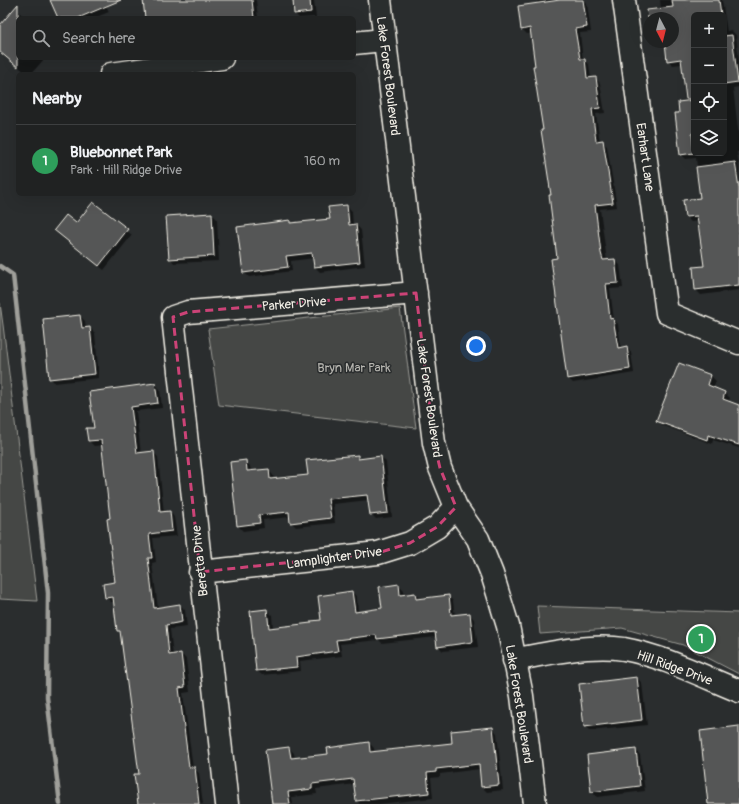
<!DOCTYPE html>
<html lang="en">
<head>
<meta charset="utf-8">
<style>
	body { margin:0; font-family:Pangolin,sans-serif; background:#2d2f2f; color:#f1f3f6 }
	.controls { position:absolute; right:12px; top:12px; display:grid; overflow:hidden; border-radius:6px; box-shadow:0 4px 16px #0002 }
	.controls button { width:36px; height:36px; display:grid; place-items:center; padding:0; border:0; border-bottom:1px solid #3d3f40; background:#202222; color:#f1f3f6; font:20px sans-serif }
	.compass { position:absolute; left:643px; top:12px; width:36px; height:36px; border-radius:50%; background:#202222; box-shadow:0 4px 16px #0002; rotate:173deg }
	.you { position:absolute; left:476px; top:346px; width:14px; height:14px; margin:-10px; border:3px solid #fff; border-radius:50%; background:#1a73e8; box-shadow:0 0 0 6px #1a73e833 }
	.badge { display:grid; place-items:center; width:26px; height:26px; border-radius:50%; background:#1a73e8; color:#fff; font-size:13px; font-weight:700 }
	.pin { position:absolute; translate:-50% -50%; border:2px solid #fff; box-shadow:0 1px 4px #0006 }
	.list { margin:0; padding:0; list-style:none }
	h2 { display:flex; justify-content:space-between; align-items:center; height:52px; margin:0; padding:0 16px; font-size:17px }
	h2 small { font-size:13px; font-weight:400; color:#a2a4a5 }
	.list li { display:grid; grid-template-columns:26px 1fr auto; gap:12px; align-items:center; box-sizing:border-box; height:72px; padding:0 16px; border-top:1px solid #3d3f40 }
	.list b { display:block; font-size:15px; white-space:nowrap }
	.list p { margin:0; font-size:13px; white-space:nowrap; color:#a2a4a5 }
	.list em { font-size:13px; font-style:normal; color:#a2a4a5 }
	.icon { flex:none; width:22px; height:22px; fill:none; stroke:currentColor; stroke-width:2; stroke-linecap:round; stroke-linejoin:round }
	.map { position:relative; flex:none; width:739px; height:804px; overflow:hidden }
	.search { position:absolute; background:#202222; box-shadow:0 4px 16px #0002; left:16px; top:16px; width:340px; height:44px; display:flex; align-items:center; gap:10px; box-sizing:border-box; padding:0 14px; border-radius:6px; color:#a2a4a5; font-size:15px }
	.panel { position:absolute; background:#202222; box-shadow:0 4px 16px #0002; left:16px; top:72px; width:340px; height:124px; border-radius:6px }
	.map>svg:first-child { display:block }
	.green { fill:#444645; stroke:#9c9c96 }
	.shadow { fill:#0007; fill-rule:evenodd }
	.lines { fill:none; stroke-linecap:round; stroke-linejoin:round }
	.stream { stroke:#9f9f9a; stroke-width:4.5 }
	.building { fill:#555756; stroke:#f4f1e8 }
	.minor-casing { stroke:#f4f1e8; stroke-width:25 }
	.minor { stroke:#2a2d2e; stroke-width:22 }
	.marked { fill:none; stroke:#cc4377; stroke-width:3; stroke-dasharray:8 5; stroke-linejoin:round }
	.labels { text-anchor:middle; stroke-width:3; stroke-linejoin:round; paint-order:stroke }
	.street-label { font-size:13px; fill:#f4f1e8; stroke:#2a2d2e }
	.park-label { font-size:13px; fill:#b6b5af; stroke:#2a2d2e }
</style>
</head>
<body>
<div class="map">
<svg width="739" height="804" viewBox="0 0 739 804">
	<rect width="100%" height="100%" fill="#2a2d2e"/>
	<filter id="ink" filterUnits="userSpaceOnUse"><feTurbulence type="fractalNoise" baseFrequency=".025" numOctaves="2"/><feDisplacementMap in="SourceGraphic" scale="8" xChannelSelector="R" yChannelSelector="G"/><feConvolveMatrix kernelMatrix="1 2 1 2 8 2 1 2 1" color-interpolation-filters="sRGB"/></filter>
	<g filter="url(#ink)">
		<path class="green" d="M 0,303 L 3,325 L 37,601 L 0,599 Z
			M 400,308 L 416,428 L 219,405 L 208,329 Z
			M 537,606 L 739,613 L 739,674 L 683,645 L 622,628 L 540,634 Z"/>
		<path class="shadow" d="M 51,0 L 104,0 L 109,12 L 94,18 L 59,18 Z
			M 144,0 L 256,0 L 258,18 L 146,18 Z
			M 294,0 L 314,0 L 316,17 L 299,18 L 295,14 Z
			M 537,0 L 584,0 L 587,3 L 591,32 L 580,33 L 583,60 L 589,64 L 591,79 L 595,78 L 600,83 L 605,113 L 596,114 L 600,142 L 602,142 L 607,146 L 617,207 L 600,209 L 607,261 L 615,260 L 620,265 L 623,288 L 610,289 L 614,320 L 618,324 L 621,348 L 626,347 L 631,352 L 634,373 L 573,383 L 568,378 L 552,195 L 536,66 L 532,33 L 527,34 L 522,29 L 538,4 Z
			M 660,0 L 722,0 L 727,31 L 731,30 L 736,35 L 739,60 L 739,87 L 733,88 L 739,137 L 739,152 L 737,152 L 739,166 L 739,290 L 701,295 L 696,290 L 705,267 L 699,221 L 691,222 L 686,217 L 701,199 L 696,158 L 686,159 L 681,154 L 680,113 L 687,102 L 682,64 L 673,65 L 668,60 L 666,42 L 673,42 L 673,18 L 662,18 ZM 694,15 L 724,15 L 724,153 L 694,153 Z
			M 15,9 L 26,18 L 18,18 L 18,58 L 45,58 L 31,74 L 27,74 L 0,51 L 0,27 Z
			M 93,203 L 132,235 L 104,270 L 55,230 L 76,225 Z
			M 347,206 L 352,211 L 353,226 L 356,225 L 361,230 L 365,266 L 320,272 L 315,267 L 314,258 L 291,261 L 292,271 L 249,277 L 244,272 L 289,221 L 292,224 L 331,220 Z
			M 212,214 L 217,219 L 219,261 L 174,263 L 170,258 Z
			M 80,316 L 85,321 L 86,329 L 90,328 L 95,333 L 99,378 L 55,383 L 50,378 Z
			M 679,364 L 711,376 L 716,381 L 713,388 L 725,393 L 730,398 L 728,402 L 739,406 L 739,448 L 713,440 L 712,444 L 662,425 L 657,420 Z
			M 155,384 L 160,389 L 162,408 L 136,411 L 141,454 L 153,452 L 158,457 L 164,513 L 170,512 L 174,517 L 177,536 L 153,538 L 156,562 L 152,563 L 158,608 L 180,605 L 185,610 L 187,627 L 170,629 L 173,655 L 181,654 L 186,659 L 190,692 L 183,693 L 193,768 L 199,773 L 203,804 L 139,804 L 140,774 L 121,633 L 118,630 L 114,602 L 111,602 L 106,597 L 116,583 L 103,445 L 94,446 L 89,441 L 95,428 Z
			M 357,456 L 361,460 L 381,457 L 386,462 L 392,517 L 376,519 L 371,514 L 369,500 L 333,504 L 335,523 L 296,527 L 291,522 L 290,517 L 263,520 L 264,528 L 243,531 L 238,526 L 245,461 L 250,466 L 251,472 L 268,470 L 273,475 L 274,480 L 309,476 Z
			M 399,585 L 404,590 L 404,595 L 415,594 L 420,599 L 448,596 L 453,601 L 455,616 L 469,614 L 474,619 L 478,647 L 443,651 L 438,646 L 436,637 L 382,643 L 379,640 L 340,644 L 342,656 L 300,661 L 301,671 L 262,675 L 257,671 L 267,610 L 272,615 L 273,629 L 312,624 L 322,620 L 352,592 L 357,597 L 358,612 L 383,609 Z
			M 637,678 L 642,683 L 647,725 L 590,731 L 585,726 Z
			M 492,728 L 497,733 L 503,790 L 487,792 L 482,787 L 480,769 L 440,774 L 440,777 L 431,778 L 433,798 L 379,804 L 360,804 L 357,801 L 355,784 L 316,789 L 317,794 L 292,797 L 293,804 L 273,804 L 289,748 L 294,753 L 295,759 L 329,755 L 369,743 L 374,748 L 374,753 L 453,744 Z
			M 636,750 L 640,755 L 645,791 L 597,797 L 592,792 Z"/>
		<g class="lines">
			<path class="stream" d="M 0,266 L 13,275 L 48,593 L 47,697 L 60,804"/>
		</g>
		<path class="building" d="M 50,0 L 121,0 L 78,18 L 58,18 Z
			M 143,0 L 252,0 L 254,18 L 145,18 Z
			M 293,0 L 310,0 L 311,12 L 294,14 Z
			M 560,0 L 583,0 L 587,27 L 575,29 L 580,59 L 585,59 L 587,78 L 596,77 L 600,108 L 592,109 L 596,141 L 603,140 L 613,203 L 595,205 L 601,253 L 603,260 L 615,259 L 618,283 L 606,284 L 610,319 L 613,318 L 618,348 L 627,346 L 630,369 L 567,379 L 551,259 L 557,258 L 549,195 L 551,195 L 541,130 L 543,130 L 533,66 L 535,66 L 530,28 L 521,30 L 518,6 Z
			M 672,0 L 719,0 L 721,15 L 694,15 L 694,99 L 686,99 L 681,59 L 667,61 L 665,42 L 673,42 L 673,18 L 648,18 L 647,10 L 673,7 Z
			M 18,4 L 18,67 L 0,52 L 0,25 Z
			M 732,35 L 738,82 L 724,84 L 724,36 Z
			M 694,100 L 694,133 L 692,133 L 694,153 L 680,155 L 675,113 L 679,113 L 678,102 Z
			M 735,162 L 739,188 L 739,285 L 695,290 L 693,267 L 704,266 L 697,216 L 685,217 L 683,200 L 700,198 L 696,167 Z
			M 93,202 L 128,229 L 99,266 L 54,230 L 66,215 L 76,223 Z
			M 347,205 L 349,225 L 356,224 L 360,262 L 314,267 L 312,253 L 286,256 L 288,267 L 243,273 L 237,227 L 290,220 L 290,223 L 330,219 L 328,207 Z
			M 212,213 L 214,256 L 169,259 L 166,216 Z
			M 80,315 L 82,328 L 90,327 L 95,374 L 49,379 L 43,319 Z
			M 679,363 L 711,375 L 708,385 L 725,392 L 723,399 L 739,405 L 739,445 L 708,435 L 707,440 L 656,421 Z
			M 155,383 L 158,403 L 131,407 L 137,453 L 154,451 L 160,512 L 170,511 L 172,531 L 149,534 L 152,558 L 148,558 L 154,608 L 180,604 L 182,622 L 166,625 L 169,655 L 181,653 L 185,687 L 179,688 L 189,767 L 195,767 L 199,804 L 138,804 L 134,774 L 139,774 L 120,631 L 117,631 L 113,597 L 105,598 L 103,584 L 115,582 L 107,519 L 110,518 L 101,440 L 88,441 L 86,428 L 94,428 L 89,392 Z
			M 358,455 L 358,459 L 381,456 L 388,513 L 370,515 L 367,495 L 328,499 L 331,518 L 290,523 L 289,512 L 259,515 L 260,523 L 237,526 L 230,462 L 246,460 L 247,471 L 269,469 L 270,479 L 308,475 L 306,460 Z
			M 399,584 L 400,595 L 415,593 L 416,599 L 449,595 L 451,615 L 470,613 L 473,642 L 437,647 L 435,632 L 377,639 L 376,635 L 336,640 L 338,651 L 296,657 L 297,667 L 256,671 L 250,611 L 267,609 L 269,628 L 311,623 L 311,621 L 321,620 L 318,596 L 352,591 L 355,612 L 382,608 L 379,587 Z
			M 637,677 L 642,720 L 584,727 L 579,684 Z
			M 739,726 L 739,804 L 708,804 L 700,731 Z
			M 493,727 L 499,785 L 481,787 L 479,764 L 436,769 L 436,772 L 427,773 L 429,793 L 356,801 L 353,779 L 312,784 L 312,789 L 288,792 L 290,804 L 272,804 L 265,750 L 289,747 L 291,758 L 328,754 L 327,748 L 369,742 L 370,752 L 452,743 L 451,731 Z
			M 636,749 L 640,786 L 591,792 L 587,755 Z"/>
		<g class="lines">
			<defs>
				<path id="minor" d="M 380,0 L 434,443 L 440,468 L 456,507 L 478,539 L 492,574 L 508,626 L 522,696 L 535,804
					M 624,0 L 667,313 L 739,343
					M 354,43 L 383,40
					M 111,74 L 222,58
					M 200,572 L 378,553 L 410,543 L 437,527 L 456,507
					M 514,660 C 547,653 591,644 624,649 C 663,656 702,676 739,691
					M 227,804 L 173,317 L 188,312 L 416,293"/>
			</defs>
			<use href="#minor" class="minor-casing"/>
			<use href="#minor" class="minor"/>
		</g>
	</g>
	<path class="marked" d="M 416,293 L 434,443 L 440,468 L 456,507 L 437,527 L 410,543 L 378,553 L 200,572 L 173,317 L 188,312 Z"/>
	<g class="labels">
		<g class="street-label">
			<text transform="translate(389 76) rotate(83)" y="5">Lake Forest Boulevard</text>
			<text transform="translate(646 157) rotate(82)" y="5">Earhart Lane</text>
			<text transform="translate(294 303) rotate(-5)" y="5">Parker Drive</text>
			<text transform="translate(430 398) rotate(82)" y="5">Lake Forest Boulevard</text>
			<text transform="translate(334 557) rotate(-8)" y="5">Lamplighter Drive</text>
			<text transform="translate(199 561) rotate(-96)" y="5">Beretta Drive</text>
			<text transform="translate(675 667) rotate(20)" y="5">Hill Ridge Drive</text>
			<text transform="translate(520 704) rotate(81)" y="5">Lake Forest Boulevard</text>
		</g>
		<g class="park-label">
			<text x="354" y="372">Bryn Mar Park</text>
		</g>
	</g>
</svg>
<div class="controls">
<button>+</button>
<button>−</button>
<button><svg class="icon" aria-label="locate" viewBox="0 0 24 24"><circle cx="12" cy="12" r="6"/><path d="M12 2v4M12 18v4M2 12h4M18 12h4"/></svg></button>
<button><svg class="icon" aria-label="layers" viewBox="0 0 24 24"><path d="M12 4l9 5-9 5-9-5zM3 14l9 5 9-5"/></svg></button>
</div>
<svg class="compass" viewBox="-18 -18 36 36"><path d="M0-13l5 13h-10z" fill="#e53935"/><path d="M0 13l5-13h-10z" fill="#a2a4a5"/></svg>
<div class="you"></div>
<div class="pin badge" style="left:701px;top:639px;background:#2e9e5b">1</div>
<div class="search"><svg class="icon" aria-label="search" viewBox="0 0 24 24"><circle cx="10" cy="10" r="6"/><path d="M15 15l6 6"/></svg>Search here</div>
<section class="panel">
<h2>Nearby<small></small></h2>
<ul class="list">
<li><span class="badge" style="background:#2e9e5b">1</span><div><b>Bluebonnet Park</b><p>Park · Hill Ridge Drive</p></div><em>160 m</em></li>
</ul>
</section>
</div>
</body>
</html>
